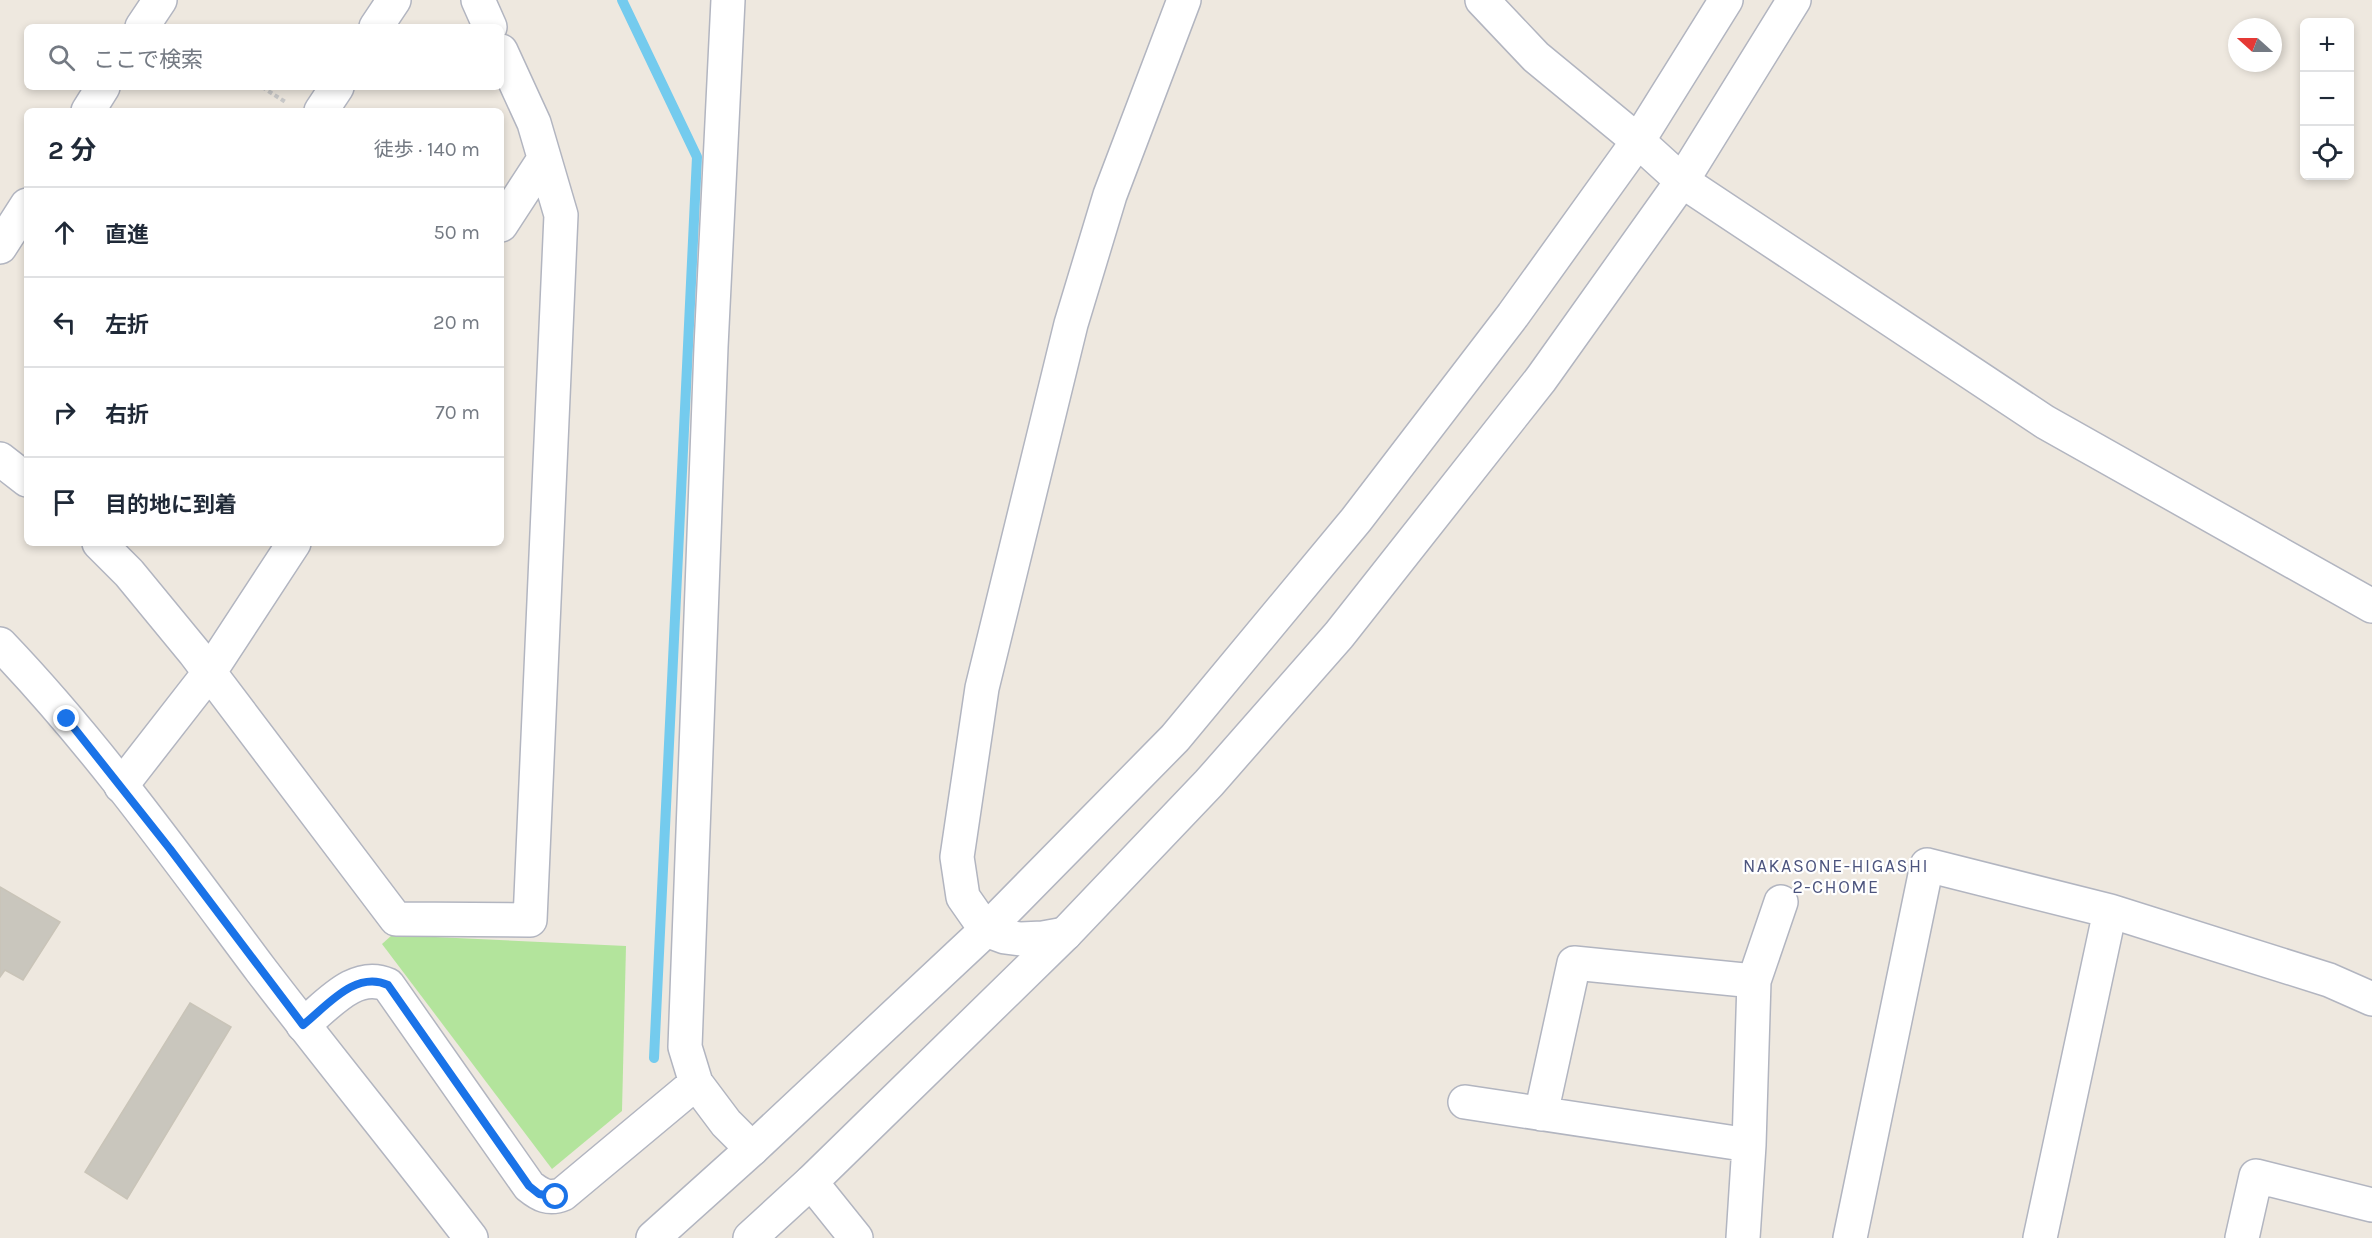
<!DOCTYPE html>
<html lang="ja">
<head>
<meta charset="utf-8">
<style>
	body { margin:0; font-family:Karla,"Noto Sans JP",sans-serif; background:#f6f6f7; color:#1f2937 }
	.controls { position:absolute; right:18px; top:18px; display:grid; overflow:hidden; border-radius:9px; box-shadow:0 3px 9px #0003 }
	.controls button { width:54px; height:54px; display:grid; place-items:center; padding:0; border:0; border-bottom:2px solid #e0e1e3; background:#fff; color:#1f2937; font:30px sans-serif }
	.compass { position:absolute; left:2228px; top:18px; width:54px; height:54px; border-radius:50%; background:#fff; box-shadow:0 3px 9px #0003; rotate:291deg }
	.stop { position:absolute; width:18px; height:18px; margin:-14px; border:4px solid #1a73e8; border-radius:50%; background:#fff }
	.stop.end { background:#1a73e8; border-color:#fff; box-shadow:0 2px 6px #0008 }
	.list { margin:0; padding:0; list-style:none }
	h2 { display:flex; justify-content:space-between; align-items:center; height:78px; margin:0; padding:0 24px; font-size:26px }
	h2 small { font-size:20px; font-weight:400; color:#747a83 }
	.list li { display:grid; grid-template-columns:39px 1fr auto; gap:18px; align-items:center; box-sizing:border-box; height:90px; padding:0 24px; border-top:2px solid #e0e1e3 }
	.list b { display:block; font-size:22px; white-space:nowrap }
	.list em { font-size:20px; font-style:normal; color:#747a83 }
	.icon { flex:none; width:33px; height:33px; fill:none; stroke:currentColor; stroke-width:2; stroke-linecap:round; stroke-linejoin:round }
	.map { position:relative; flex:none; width:2372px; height:1238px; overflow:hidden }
	.search { position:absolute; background:#fff; box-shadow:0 3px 9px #0003; left:24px; top:24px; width:480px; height:66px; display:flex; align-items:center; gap:15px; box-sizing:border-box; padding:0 21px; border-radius:9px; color:#747a83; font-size:22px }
	.panel { position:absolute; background:#fff; box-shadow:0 3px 9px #0003; left:24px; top:108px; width:480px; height:438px; border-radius:9px }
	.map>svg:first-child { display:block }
	.green { fill:#b3e49c }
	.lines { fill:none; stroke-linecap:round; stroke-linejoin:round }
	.stream { stroke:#74cbee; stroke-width:10 }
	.building { fill:#c9c6bd; stroke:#c9c4b8; stroke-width:1.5 }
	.minor-casing { stroke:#b2b5c0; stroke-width:36 }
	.tertiary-casing { stroke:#b2b5c0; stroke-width:36 }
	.path { stroke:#c8c8c8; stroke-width:4; stroke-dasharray:4.5 3; stroke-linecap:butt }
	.minor { stroke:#fff; stroke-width:33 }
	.tertiary { stroke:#fff; stroke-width:33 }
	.route { stroke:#1a73e8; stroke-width:8 }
	.labels { text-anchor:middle; stroke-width:4.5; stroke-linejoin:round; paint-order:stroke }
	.neighbourhood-label { font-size:18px; letter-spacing:1.5px; fill:#4c547e; stroke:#fff }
</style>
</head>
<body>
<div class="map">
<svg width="2372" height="1238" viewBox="0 0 2372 1238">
	<rect width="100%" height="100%" fill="#eee8df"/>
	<path class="green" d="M 392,935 L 626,946 L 622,1111 L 552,1169 L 382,944 Z"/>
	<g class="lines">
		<path class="stream" d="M 622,0 L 697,157 L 654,1058"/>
	</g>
	<path class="building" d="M 0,887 L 60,922 L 23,980 L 5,970 L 0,977 Z
		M 190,1003 L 231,1027 L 127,1199 L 85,1172 Z"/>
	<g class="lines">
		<defs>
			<path id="minor" d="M 478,0 L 490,27
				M 728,0 L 711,347 L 685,1047 L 696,1083 L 726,1123 L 752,1149
				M 1482,0 L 1536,57 L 1638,141 L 1682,181 L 2045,422 L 2372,606
				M 142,27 L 160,0
				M 376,27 L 394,0
				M 88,111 L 103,87
				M 321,111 L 337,87
				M 501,225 L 544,159
				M 0,247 L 27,205
				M 0,459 L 27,480
				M 99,543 L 129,573 L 194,652 L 396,919 L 530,920 L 561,215 L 534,123 L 501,51
				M 121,786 L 209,673 L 294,543
				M 2110,911 L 2329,980 L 2372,999
				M 1065,934 L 1043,938 L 1021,939 L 1005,937 L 986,930 L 963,897 L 957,857 L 982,688 L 1071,324 L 1110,195 L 1184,0
				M 303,1025 C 327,1006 355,970 388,985 L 529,1186 C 540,1195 549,1200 563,1194 L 696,1083
				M 1465,1102 L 1749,1145
				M 1541,1114 L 1574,963 L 1754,981
				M 811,1182 L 856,1238
				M 1743,1238 L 1749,1145 L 1754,981 L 1781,902
				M 1850,1238 L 1927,865 L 2110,911 L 2040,1238
				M 2242,1238 L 2256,1176 L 2372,1205"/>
			<path id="tertiary" d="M 0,644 C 96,744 178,859 261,970 C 330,1060 402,1148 471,1238
				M 653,1238 L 752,1149 L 986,930 L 1175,738 L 1356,520 L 1513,315 L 1638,141 L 1726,0
				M 750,1238 L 811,1182 L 1065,934 L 1209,783 L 1339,635 L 1541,379 L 1682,181 L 1794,0"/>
		</defs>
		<use href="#minor" class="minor-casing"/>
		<use href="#tertiary" class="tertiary-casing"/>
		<path class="path" d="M 262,87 L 287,103"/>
		<use href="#minor" class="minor"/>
		<use href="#tertiary" class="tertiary"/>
	</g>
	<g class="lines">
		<path class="route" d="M 67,719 L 170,849 L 303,1025 C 327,1006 355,970 388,985 L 529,1186 L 539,1194 L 556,1197"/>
	</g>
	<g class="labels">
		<g class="neighbourhood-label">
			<text x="1836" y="872">NAKASONE-HIGASHI<tspan x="1836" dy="21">2-CHOME</tspan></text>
		</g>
	</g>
</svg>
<div class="controls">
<button>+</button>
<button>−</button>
<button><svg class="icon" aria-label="locate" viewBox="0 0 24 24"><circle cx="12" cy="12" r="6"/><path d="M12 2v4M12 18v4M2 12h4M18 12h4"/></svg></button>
</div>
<svg class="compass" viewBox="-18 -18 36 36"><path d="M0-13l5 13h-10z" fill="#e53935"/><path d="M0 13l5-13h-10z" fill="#747a83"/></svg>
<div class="stop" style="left:556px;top:1197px"></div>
<div class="stop end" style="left:67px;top:719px"></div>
<div class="search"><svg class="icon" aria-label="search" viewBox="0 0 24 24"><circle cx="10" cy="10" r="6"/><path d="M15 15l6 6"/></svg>ここで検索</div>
<section class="panel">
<h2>2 分<small>徒歩 · 140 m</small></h2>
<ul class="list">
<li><svg class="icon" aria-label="ahead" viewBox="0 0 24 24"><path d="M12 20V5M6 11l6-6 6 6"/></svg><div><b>直進</b></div><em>50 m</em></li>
<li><svg class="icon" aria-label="left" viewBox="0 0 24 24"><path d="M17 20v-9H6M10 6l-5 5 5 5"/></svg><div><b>左折</b></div><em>20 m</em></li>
<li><svg class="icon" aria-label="right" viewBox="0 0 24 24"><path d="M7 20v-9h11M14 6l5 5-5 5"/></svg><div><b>右折</b></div><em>70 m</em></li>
<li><svg class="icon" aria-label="arrive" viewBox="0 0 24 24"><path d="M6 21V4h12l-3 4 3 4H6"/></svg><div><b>目的地に到着</b></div></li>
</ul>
</section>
</div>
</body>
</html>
